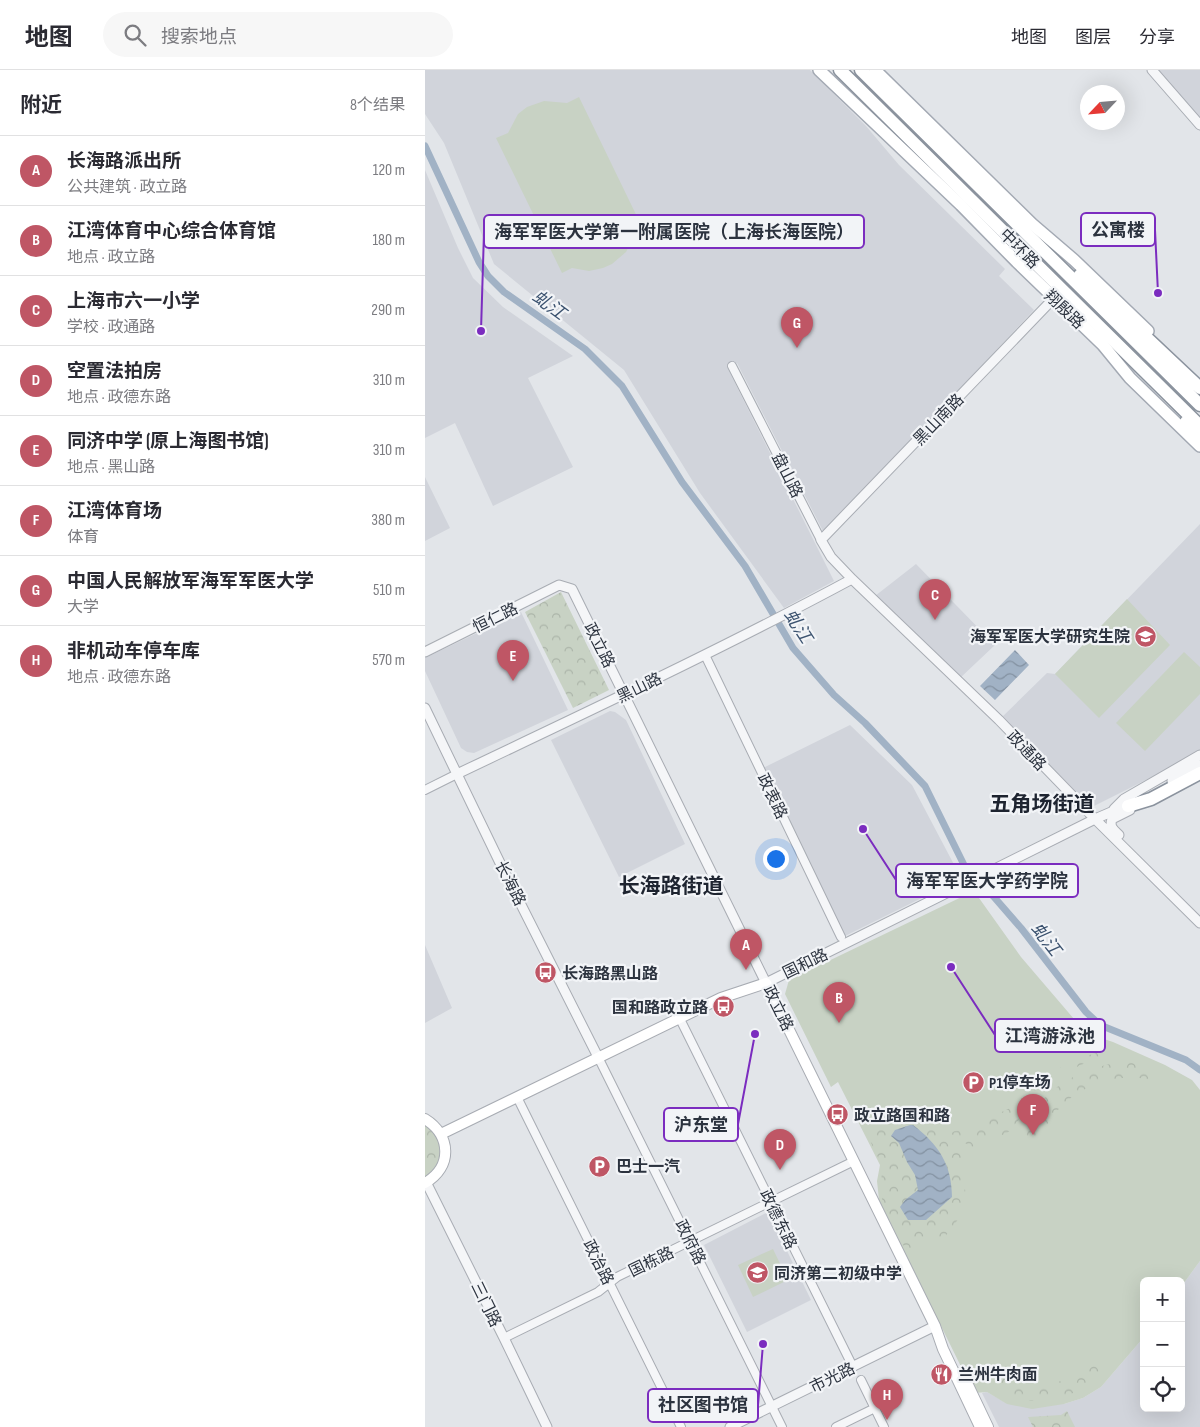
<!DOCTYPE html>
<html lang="zh">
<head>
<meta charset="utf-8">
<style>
	body { margin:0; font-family:"Sofia Sans Condensed","Noto Sans SC",sans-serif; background:#f7f7f7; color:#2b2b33 }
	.controls { position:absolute; right:15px; bottom:15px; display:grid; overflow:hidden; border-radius:8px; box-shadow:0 5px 20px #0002 }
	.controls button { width:45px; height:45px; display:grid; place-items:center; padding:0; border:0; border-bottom:1px solid #e1e1e2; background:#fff; color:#2b2b33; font:25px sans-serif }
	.compass { position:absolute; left:655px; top:15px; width:45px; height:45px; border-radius:50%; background:#fff; box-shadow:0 5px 20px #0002; rotate:244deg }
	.you { position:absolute; left:350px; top:788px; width:18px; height:18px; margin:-12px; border:4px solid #fff; border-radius:50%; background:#1a73e8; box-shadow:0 0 0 8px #1a73e833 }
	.badge { display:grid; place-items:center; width:32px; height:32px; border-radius:50%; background:#bf5665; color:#fff; font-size:16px; font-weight:700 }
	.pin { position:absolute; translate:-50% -41px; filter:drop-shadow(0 1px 2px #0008) }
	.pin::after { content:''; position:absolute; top:26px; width:18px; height:15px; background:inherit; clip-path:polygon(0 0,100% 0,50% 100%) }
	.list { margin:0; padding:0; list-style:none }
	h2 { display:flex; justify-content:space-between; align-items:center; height:65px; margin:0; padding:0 20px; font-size:21px }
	h2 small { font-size:16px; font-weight:400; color:#7c7c81 }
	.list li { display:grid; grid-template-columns:32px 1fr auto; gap:15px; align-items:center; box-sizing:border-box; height:70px; padding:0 20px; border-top:1px solid #e1e1e2 }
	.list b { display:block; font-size:19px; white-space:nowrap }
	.list p { margin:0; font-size:16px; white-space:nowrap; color:#7c7c81 }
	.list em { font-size:16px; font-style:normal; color:#7c7c81 }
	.icon { flex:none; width:28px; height:28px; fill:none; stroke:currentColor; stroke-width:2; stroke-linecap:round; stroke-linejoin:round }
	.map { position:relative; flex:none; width:775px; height:1357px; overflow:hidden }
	header { display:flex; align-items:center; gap:30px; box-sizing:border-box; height:70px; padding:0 25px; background:#fff; border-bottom:1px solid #e1e1e2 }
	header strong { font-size:24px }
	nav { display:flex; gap:28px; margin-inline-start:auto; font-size:18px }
	.search { width:350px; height:45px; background:#f7f7f7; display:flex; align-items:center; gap:12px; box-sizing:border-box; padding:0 18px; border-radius:28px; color:#7c7c81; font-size:19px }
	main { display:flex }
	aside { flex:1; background:#fff }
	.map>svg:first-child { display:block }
	.built { fill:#d1d4db }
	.grass { fill:#c8d2c4 }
	.forest { fill:url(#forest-crowns) }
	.water { fill:url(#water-waves) }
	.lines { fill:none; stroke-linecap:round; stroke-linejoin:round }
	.canal { stroke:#a1b2c5; stroke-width:7 }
	.minor-casing { stroke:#a8acb3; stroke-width:10 }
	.tertiary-casing { stroke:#a8acb3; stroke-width:11 }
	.secondary-casing { stroke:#a8acb3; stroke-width:12 }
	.primary-casing { stroke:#a3a9b3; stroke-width:14 }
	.trunk-casing { stroke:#8b939e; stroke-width:15 }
	.minor { stroke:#f5f6f8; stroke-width:8 }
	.tertiary { stroke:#f5f6f8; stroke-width:9 }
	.secondary { stroke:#fff; stroke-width:10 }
	.primary { stroke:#fff; stroke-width:11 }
	.trunk { stroke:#fff; stroke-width:12 }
	.labels { text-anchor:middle; stroke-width:4.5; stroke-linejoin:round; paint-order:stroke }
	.street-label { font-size:16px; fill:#2c333f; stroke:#f2f4f7 }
	.poi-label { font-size:16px; font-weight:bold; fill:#2c333f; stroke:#f2f4f7; text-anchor:start }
	.water-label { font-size:18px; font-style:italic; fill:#3b526f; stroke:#f2f4f7 }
	.district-label { font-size:21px; font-weight:bold; fill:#1e2430; stroke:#f2f4f7 }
	.leader { fill:none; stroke:#7b2cbf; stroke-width:2 }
	.callout-dot { fill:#7b2cbf; stroke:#f2f4f7; stroke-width:2 }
	.callout { fill:#f2f4f7; stroke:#7b2cbf; stroke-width:2 }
	.callout-label { font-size:18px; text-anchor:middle; font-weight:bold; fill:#2c333f }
</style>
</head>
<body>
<header>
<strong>地图</strong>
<div class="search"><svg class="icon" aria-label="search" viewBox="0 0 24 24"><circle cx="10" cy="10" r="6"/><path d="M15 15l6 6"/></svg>搜索地点</div>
<nav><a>地图</a><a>图层</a><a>分享</a></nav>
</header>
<main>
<aside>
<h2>附近<small>8个结果</small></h2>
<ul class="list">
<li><span class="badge">A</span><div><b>长海路派出所</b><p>公共建筑 · 政立路</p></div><em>120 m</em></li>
<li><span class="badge">B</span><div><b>江湾体育中心综合体育馆</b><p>地点 · 政立路</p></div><em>180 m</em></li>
<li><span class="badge">C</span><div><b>上海市六一小学</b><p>学校 · 政通路</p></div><em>290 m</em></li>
<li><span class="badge">D</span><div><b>空置法拍房</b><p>地点 · 政德东路</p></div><em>310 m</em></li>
<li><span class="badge">E</span><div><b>同济中学 (原上海图书馆)</b><p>地点 · 黑山路</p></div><em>310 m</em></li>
<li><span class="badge">F</span><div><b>江湾体育场</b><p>体育</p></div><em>380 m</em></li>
<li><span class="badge">G</span><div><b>中国人民解放军海军军医大学</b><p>大学</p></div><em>510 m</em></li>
<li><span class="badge">H</span><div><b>非机动车停车库</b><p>地点 · 政德东路</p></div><em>570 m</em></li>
</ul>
</aside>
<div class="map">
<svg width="775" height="1357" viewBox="0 0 775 1357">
	<defs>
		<pattern id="forest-crowns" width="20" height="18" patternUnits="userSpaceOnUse" patternTransform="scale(1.25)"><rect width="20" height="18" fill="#c8d2c4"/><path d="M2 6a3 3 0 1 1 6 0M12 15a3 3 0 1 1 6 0" fill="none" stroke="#acb5a9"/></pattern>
		<pattern id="water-waves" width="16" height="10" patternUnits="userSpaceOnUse" patternTransform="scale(1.25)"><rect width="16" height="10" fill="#a1b2c5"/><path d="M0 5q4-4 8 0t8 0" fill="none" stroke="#8391a1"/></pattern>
	</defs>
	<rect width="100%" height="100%" fill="#e2e5e9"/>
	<path class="built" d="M 0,0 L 385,0 L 441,56 L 474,95 L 580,199 L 574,206 L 609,240 L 399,463 L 312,293 L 302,297 L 409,511 L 359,538 L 275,423 L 199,300 L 69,194 L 19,73 L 0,44 Z
		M 731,0 L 775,0 L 775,51 Z
		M 0,100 L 33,178 L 48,208 L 78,237 L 148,286 L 103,308 L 148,397 L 68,436 L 30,353 L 0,368 Z
		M 0,407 L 25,458 L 0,471 Z
		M 775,454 L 775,680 L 729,706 L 661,740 L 574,650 L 622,603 L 630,604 Z
		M 491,494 L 570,575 L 534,609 L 450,526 Z
		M 96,542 L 143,640 L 49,683 L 42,682 L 36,678 L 0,601 L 0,588 Z
		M 185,641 L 190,642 L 201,650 L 260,774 L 194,807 L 126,670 Z
		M 425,655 L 487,715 L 534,804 L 529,812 L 418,867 L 336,699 Z
		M 0,875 L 27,938 L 0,953 Z
		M 343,1142 L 386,1230 L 322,1262 L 279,1175 Z
		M 775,1191 L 775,1357 L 574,1357 L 557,1323 L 562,1322 L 583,1334 L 639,1334 L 658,1328 L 676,1317 L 719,1267 L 719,1338 L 756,1338 L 756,1217 Z"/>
	<path class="grass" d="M 154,27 L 220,163 L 208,169 L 201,182 L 187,194 L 178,198 L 164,201 L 147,198 L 137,203 L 71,68 L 83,63 L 93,44 L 102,37 L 119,31 L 142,33 Z
		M 702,529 L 745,575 L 674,648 L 630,604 Z
		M 759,582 L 775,597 L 775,624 L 720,681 L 691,653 Z
		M 549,821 L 596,887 L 661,963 L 688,972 L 740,995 L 767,1010 L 775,1020 L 775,1191 L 756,1217 L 756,1211 L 719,1211 L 719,1267 L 676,1317 L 658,1328 L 639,1334 L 607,1339 L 582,1334 L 562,1322 L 549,1323 L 454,1130 L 452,1111 L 455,1095 L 413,1012 L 406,1017 L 360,924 L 364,910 Z
		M 348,1179 L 363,1210 L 328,1227 L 313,1195 Z"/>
	<path class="forest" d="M 136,522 L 184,620 L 148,638 L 100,542 Z
		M 675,981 L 675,986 L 637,1004 L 611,1027 L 585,1061 C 573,1069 559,1069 549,1079 L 525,1063 L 530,1061 L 540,1060 L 589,1036 L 617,1008 L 644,993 Z
		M 700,991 C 716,995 735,997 739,1015 C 708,1000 670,1009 643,1030 C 629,1041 620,1059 609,1073 L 594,1062 C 621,1017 649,1000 700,991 Z
		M 497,1037 L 503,1050 L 542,1087 L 537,1097 L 542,1134 L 540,1140 L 517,1171 L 502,1165 L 495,1178 L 482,1183 L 457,1129 L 455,1115 L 458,1098 L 441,1062 Z
		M 0,1054 C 19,1068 21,1095 0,1108 Z
		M 674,1290 L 679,1292 L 689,1292 C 684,1298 679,1305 673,1309 C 647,1328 612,1338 581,1325 C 574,1322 568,1316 562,1312 L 564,1303 L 603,1317 L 619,1316 L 646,1308 L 660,1303 Z
		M 642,1341 L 650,1357 L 608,1357 L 603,1347 L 636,1345 Z"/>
	<path class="water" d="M 590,580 L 604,595 L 570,630 L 555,616 Z
		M 485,1055 L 488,1055 C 513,1074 527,1094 527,1127 L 501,1150 L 483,1150 L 475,1137 L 480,1130 L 493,1120 L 490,1105 L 482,1092 L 474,1073 L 466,1066 L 470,1060 Z"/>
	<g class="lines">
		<path class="canal" d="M 0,76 L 54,192 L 63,206 L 79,222 L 160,279 L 197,316 L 257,412 L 320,496 L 368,578 L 409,625 L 440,653 L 500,716 L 542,801 L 569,827 L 596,858 L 661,942 L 675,955 L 761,990 L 775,1000"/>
		<defs>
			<path id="minor" d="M 307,296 L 396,470
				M 280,585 L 416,867
				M 0,720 L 32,704
				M 254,947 L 428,1297
				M 173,987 L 357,1357
				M 92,1027 L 256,1357
				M 79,1268 L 173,1222 L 192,1207 L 429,1091
				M 436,1310 L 459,1357
				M 411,1357 L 450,1338"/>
			<path id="tertiary" d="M 727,0 L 775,55
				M 629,228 L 396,470 L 406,487 L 427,509 L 574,650 L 670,749 L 775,853
				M 0,582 L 134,515 L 147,519 L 341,913 L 670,749 L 707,733
				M 0,638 L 77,797 L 173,987
				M 32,704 C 164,641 297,579 427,509
				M 747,711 L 775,695
				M 689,739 L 699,729 L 775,685
				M 694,765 C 689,760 684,757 687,749 L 705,740
				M 1,1112 L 79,1268 L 122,1357
				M 305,1357 L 510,1256"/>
			<path id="secondary" d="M 0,1049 C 26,1065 28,1097 0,1113
				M 16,1064 L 296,928 L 341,913 L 510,1256 L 518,1279 L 555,1357
				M 543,1315 L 563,1357"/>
			<path id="primary" d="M 394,0 L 536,135 L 592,192 L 678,275 L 705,308 L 775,376
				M 450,0 L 607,154 L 649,190 L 723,261"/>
			<path id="trunk" d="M 415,0 L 775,356
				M 436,0 L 775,335
				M 655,205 L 775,318
				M 761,352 L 775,367
				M 703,736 L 726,729 L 775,703"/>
		</defs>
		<use href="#minor" class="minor-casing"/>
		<use href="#tertiary" class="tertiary-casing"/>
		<use href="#secondary" class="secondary-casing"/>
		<use href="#primary" class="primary-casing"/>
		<use href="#trunk" class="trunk-casing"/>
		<use href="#minor" class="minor"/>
		<use href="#tertiary" class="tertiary"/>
		<use href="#secondary" class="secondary"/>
		<use href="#primary" class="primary"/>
		<use href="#trunk" class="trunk"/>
	</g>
	<defs>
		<symbol id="university-disc" viewBox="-11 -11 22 22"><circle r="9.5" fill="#bf5665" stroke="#f2f4f7"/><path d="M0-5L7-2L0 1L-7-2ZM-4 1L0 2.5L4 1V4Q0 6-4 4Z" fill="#fff"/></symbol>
		<symbol id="bus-disc" viewBox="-11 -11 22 22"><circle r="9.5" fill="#bf5665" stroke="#f2f4f7"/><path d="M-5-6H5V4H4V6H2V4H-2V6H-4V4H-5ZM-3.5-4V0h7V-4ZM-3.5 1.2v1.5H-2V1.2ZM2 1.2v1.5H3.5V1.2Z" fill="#fff"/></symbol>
		<symbol id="parking-disc" viewBox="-11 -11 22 22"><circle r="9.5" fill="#bf5665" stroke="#f2f4f7"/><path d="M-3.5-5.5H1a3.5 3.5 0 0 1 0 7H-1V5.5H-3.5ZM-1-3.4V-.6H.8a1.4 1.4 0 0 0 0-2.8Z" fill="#fff"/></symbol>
		<symbol id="school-disc" viewBox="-11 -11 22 22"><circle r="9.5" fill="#bf5665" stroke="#f2f4f7"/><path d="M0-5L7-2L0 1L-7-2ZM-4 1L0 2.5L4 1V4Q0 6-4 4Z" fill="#fff"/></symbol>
		<symbol id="restaurant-disc" viewBox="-11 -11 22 22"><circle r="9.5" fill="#bf5665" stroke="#f2f4f7"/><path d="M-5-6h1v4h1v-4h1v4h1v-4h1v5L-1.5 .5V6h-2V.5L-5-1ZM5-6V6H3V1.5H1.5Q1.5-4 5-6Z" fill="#fff"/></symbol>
	</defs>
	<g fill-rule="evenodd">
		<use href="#university-disc" x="708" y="554" width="25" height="25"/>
		<use href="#bus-disc" x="108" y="890" width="25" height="25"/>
		<use href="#bus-disc" x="286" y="924" width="25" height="25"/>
		<use href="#parking-disc" x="536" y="1000" width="25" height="25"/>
		<use href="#bus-disc" x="400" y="1032" width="25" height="25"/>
		<use href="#parking-disc" x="162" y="1084" width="25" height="25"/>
		<use href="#school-disc" x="320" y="1190" width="25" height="25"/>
		<use href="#restaurant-disc" x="504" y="1292" width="25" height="25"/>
	</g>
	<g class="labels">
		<g class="street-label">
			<text transform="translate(595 178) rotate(45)" y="6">中环路</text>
			<text transform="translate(640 239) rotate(44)" y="6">翔殷路</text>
			<text transform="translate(513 349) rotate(-46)" y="6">黑山南路</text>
			<text transform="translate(363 405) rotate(63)" y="6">盘山路</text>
			<text transform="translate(70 547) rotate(-26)" y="6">恒仁路</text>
			<text transform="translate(175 575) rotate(63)" y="6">政立路</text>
			<text transform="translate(214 617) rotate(-26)" y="6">黑山路</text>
			<text transform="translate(602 680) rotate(46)" y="6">政通路</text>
			<text transform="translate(348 726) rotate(64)" y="6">政衷路</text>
			<text transform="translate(86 813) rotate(63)" y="6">长海路</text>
			<text transform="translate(380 893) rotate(-26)" y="6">国和路</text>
			<text transform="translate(354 938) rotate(64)" y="6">政立路</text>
			<text transform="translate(354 1149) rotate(64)" y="6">政德东路</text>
			<text transform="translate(266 1172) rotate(63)" y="6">政府路</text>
			<text transform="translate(226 1191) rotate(-26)" y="6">国栋路</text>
			<text transform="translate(174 1192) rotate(63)" y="6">政治路</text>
			<text transform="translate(62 1234) rotate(64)" y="6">三门路</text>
			<text transform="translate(407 1307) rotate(-26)" y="6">市光路</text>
		</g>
		<g class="poi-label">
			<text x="705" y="572" text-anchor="end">海军军医大学研究生院</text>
			<text x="137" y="909">长海路黑山路</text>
			<text x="283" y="943" text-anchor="end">国和路政立路</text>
			<text x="564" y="1018">P1停车场</text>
			<text x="429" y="1051">政立路国和路</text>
			<text x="191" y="1102">巴士一汽</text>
			<text x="349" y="1209">同济第二初级中学</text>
			<text x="533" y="1310">兰州牛肉面</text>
		</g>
		<g class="water-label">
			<text transform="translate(124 235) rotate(36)" y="6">虬江</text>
			<text transform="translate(373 556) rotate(57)" y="6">虬江</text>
			<text transform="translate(621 869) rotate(52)" y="6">虬江</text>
		</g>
		<g class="district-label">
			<text x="617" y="741">五角场街道</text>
			<text x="246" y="823">长海路街道</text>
		</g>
	</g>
	<path class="leader" d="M733 223L730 160M56 261L59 162M438 759L471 810M526 897L570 965M330 964L313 1054M338 1274L333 1335"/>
	<g class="callout-dot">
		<circle cx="733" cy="223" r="5"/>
		<circle cx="56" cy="261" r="5"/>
		<circle cx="438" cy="759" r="5"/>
		<circle cx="526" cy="897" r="5"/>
		<circle cx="330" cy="964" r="5"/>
		<circle cx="338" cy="1274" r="5"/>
	</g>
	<g class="callout">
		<rect x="656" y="143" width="74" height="33" rx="5"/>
		<rect x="59" y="145" width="380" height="33" rx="5"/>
		<rect x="471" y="794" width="182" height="33" rx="5"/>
		<rect x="570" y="949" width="110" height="33" rx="5"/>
		<rect x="239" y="1038" width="74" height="33" rx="5"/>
		<rect x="223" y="1319" width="110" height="33" rx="5"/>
	</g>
	<g class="callout-label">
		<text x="693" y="166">公寓楼</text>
		<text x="249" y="168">海军军医大学第一附属医院（上海长海医院）</text>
		<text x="562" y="817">海军军医大学药学院</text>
		<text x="625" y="972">江湾游泳池</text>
		<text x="276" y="1061">沪东堂</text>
		<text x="278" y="1341">社区图书馆</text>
	</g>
</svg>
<div class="controls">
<button>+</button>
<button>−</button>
<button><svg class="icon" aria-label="locate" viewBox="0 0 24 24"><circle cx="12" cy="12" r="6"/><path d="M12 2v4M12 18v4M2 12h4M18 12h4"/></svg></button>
</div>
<svg class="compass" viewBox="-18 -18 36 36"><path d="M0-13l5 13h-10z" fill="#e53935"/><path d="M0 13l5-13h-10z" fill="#7c7c81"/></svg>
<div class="you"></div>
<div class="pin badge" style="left:321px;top:900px">A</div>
<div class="pin badge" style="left:414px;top:953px">B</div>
<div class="pin badge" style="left:510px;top:550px">C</div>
<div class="pin badge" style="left:355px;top:1100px">D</div>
<div class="pin badge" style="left:88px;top:611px">E</div>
<div class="pin badge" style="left:608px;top:1065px">F</div>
<div class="pin badge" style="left:372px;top:278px">G</div>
<div class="pin badge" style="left:462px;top:1350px">H</div>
</div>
</main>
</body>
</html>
